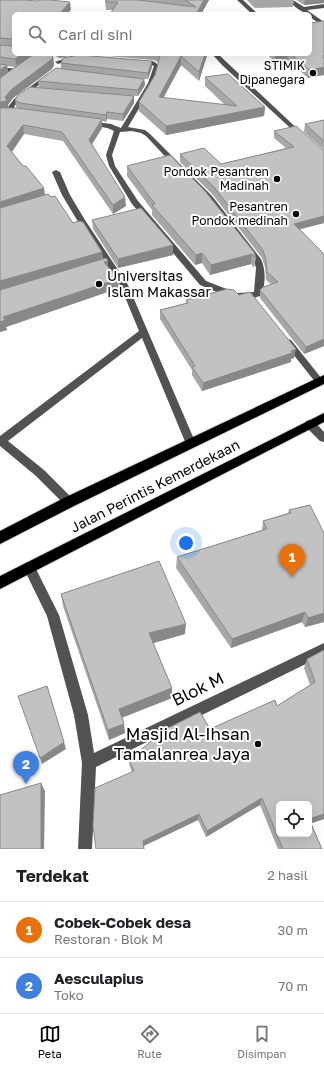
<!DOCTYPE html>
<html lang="id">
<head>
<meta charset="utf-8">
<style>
	body { margin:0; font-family:"Golos Text",sans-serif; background:#f2f2f2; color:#202124 }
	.controls { position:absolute; right:12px; bottom:12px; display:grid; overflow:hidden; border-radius:6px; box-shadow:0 4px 16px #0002 }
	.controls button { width:36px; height:36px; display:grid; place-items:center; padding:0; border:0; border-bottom:1px solid #e0e0e0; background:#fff; color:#202124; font:20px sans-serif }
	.you { position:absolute; left:186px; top:543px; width:14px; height:14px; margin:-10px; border:3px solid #fff; border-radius:50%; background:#1a73e8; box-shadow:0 0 0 6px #1a73e833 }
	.badge { display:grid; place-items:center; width:26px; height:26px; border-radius:50%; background:#000; color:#fff; font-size:13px; font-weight:700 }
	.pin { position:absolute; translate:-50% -33px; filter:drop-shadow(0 1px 2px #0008) }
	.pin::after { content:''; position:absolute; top:21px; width:14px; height:12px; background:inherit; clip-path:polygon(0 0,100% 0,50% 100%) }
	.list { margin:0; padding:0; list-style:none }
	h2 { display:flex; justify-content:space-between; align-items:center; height:52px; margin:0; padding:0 16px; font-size:17px }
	h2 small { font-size:13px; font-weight:400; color:#757577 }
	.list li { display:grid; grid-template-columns:26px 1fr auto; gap:12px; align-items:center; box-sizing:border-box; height:56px; padding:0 16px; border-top:1px solid #e0e0e0 }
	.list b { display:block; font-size:15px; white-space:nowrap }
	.list p { margin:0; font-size:13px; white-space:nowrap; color:#757577 }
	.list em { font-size:13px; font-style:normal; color:#757577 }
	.icon { flex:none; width:22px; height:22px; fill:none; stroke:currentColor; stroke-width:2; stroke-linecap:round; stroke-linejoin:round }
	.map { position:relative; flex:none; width:324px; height:849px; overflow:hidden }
	.search { position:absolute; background:#fff; box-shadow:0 4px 16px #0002; left:12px; right:12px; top:12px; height:44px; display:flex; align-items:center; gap:10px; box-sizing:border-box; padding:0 14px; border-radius:6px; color:#757577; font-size:15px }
	.sheet { height:164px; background:#fff }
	nav { display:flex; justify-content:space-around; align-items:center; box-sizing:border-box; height:56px; border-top:1px solid #e0e0e0; background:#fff; font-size:11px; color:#757577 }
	nav a { display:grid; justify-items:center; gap:2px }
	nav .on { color:#000 }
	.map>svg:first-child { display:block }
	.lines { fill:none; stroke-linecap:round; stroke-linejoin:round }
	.highway-casing { stroke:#dbdbdb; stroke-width:2 }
	.minor { fill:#525252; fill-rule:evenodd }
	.highway { fill:#000; fill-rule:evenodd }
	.wall { fill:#a7a7a7; fill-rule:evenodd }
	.shaded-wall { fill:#888 }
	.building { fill:#c2c2c2; stroke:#888; fill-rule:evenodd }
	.poi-dot { fill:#000; stroke:#fff; stroke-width:1.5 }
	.labels { text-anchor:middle; stroke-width:4; stroke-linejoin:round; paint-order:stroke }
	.far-poi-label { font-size:12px; fill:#000; stroke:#fff; text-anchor:end }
	.poi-label { font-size:14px; fill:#000; stroke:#fff; text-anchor:start }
	.street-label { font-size:14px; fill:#000; stroke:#fff }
	.near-street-label { font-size:17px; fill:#000; stroke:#fff }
	.near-poi-label { font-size:17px; fill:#000; stroke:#fff; text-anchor:end }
</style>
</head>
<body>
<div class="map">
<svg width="324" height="849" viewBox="0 0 324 849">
	<rect width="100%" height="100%" fill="#fff"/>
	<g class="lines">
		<defs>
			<path id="highway" d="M 324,375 L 324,384 L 74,506 L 0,544 L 0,531 L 64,498 Z
				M 324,413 L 324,422 L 0,589 L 0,576 Z"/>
		</defs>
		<use href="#highway" class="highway-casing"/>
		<path class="minor" d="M 237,0 L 243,0 L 258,14 L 252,14 Z
			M 287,0 L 293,0 L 304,7 L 324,4 L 324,8 L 307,10 L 324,22 L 324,27 L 310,17 L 310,14 C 303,14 293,5 287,0 Z
			M 212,54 L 218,54 L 304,135 L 304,137 L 300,137 L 222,65 Z
			M 75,55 L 77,56 L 77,58 L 58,64 L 55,62 Z
			M 137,61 L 153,61 L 160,66 L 154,83 L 128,127 L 145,130 L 150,134 L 212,196 L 261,259 C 266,269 266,287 260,296 L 251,299 L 237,298 L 219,293 L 200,285 L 132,204 L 109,166 L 106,155 L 114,131 C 105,125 94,128 86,123 L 89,121 L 111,124 L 121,128 L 148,83 L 154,66 L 151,65 L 137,63 ZM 132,131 L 141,133 L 146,136 L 206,200 L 254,261 L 256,268 L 254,292 L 237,293 L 206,281 L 138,201 L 115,166 L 112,155 L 120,132 Z
			M 0,67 L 18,69 L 21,71 L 18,73 L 0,71 Z
			M 47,74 L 52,75 L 18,101 L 14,107 L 20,112 L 20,114 L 16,114 L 8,107 L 14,99 Z
			M 56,170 L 60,172 L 70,195 L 85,220 L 128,285 L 196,444 L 195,447 L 187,447 L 186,444 L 142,338 L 8,441 L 44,470 L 73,499 L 74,502 L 73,505 L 69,506 L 65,505 L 36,476 L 0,446 L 0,436 L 139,331 L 120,285 L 77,220 L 62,195 L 52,172 Z
			M 288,339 L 291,340 L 322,379 L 324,381 L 322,383 L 316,383 L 285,344 L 283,342 Z
			M 310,420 L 314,421 L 324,432 L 324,442 L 320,441 L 306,427 L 305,424 L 306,421 Z
			M 29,562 L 33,563 L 59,615 L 88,715 L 94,753 L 324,643 L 324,655 L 96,767 L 92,849 L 78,849 L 82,763 L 74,715 L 47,616 L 23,567 L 25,563 Z"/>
		<use href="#highway" class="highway"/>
	</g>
	<path class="wall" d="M 0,0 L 71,10 L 14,54 L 53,57 L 54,65 L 52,69 L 13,98 L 8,105 L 8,108 L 18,108 L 16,107 L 15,100 L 39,88 L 38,81 L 61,69 L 61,63 L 152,67 L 148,79 L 144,79 L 145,85 L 138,96 L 82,92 L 134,96 L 134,103 L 123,121 L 107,119 L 106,122 L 102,121 L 102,128 L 92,144 L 126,206 L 113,214 L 63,141 L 24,134 L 12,152 L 23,166 L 44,188 L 45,196 L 102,252 L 103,259 L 108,266 L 119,288 L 6,327 L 7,330 L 0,332 ZM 7,66 L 15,67 L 8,72 Z
		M 105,0 L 209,0 L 201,14 L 110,14 L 113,10 L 106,10 Z
		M 247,0 L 294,0 L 293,7 L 255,8 Z
		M 296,0 L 324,0 L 324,3 L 304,5 Z
		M 324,21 L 308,78 L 287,60 L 275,62 L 267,54 L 310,54 Z
		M 51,54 L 77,54 L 59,58 Z
		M 85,54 L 207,54 L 199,81 L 181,65 L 163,98 L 225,105 L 205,86 L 205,77 L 265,107 L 264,116 L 166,135 L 139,111 L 139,102 L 155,75 L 159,63 L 154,60 Z
		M 324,120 L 324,150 L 304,132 L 305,124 Z
		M 274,131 L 324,151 L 324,223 L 300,229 L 323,253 L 323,254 L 324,255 L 324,346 L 304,354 L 260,298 L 260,290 L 271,284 L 266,280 L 265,267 L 262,258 L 213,195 L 180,162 L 180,154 L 221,164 L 286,148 L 274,138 Z
		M 170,155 L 256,258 L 254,268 L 251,264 L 210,275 L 202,263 L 195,265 L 152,215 L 152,210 L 127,176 L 127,166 Z
		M 92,220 L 173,255 L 118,268 L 93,229 Z
		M 186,300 L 294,358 L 291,359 L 291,362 L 202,391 L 192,375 L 192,370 L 160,319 L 160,310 L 186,303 Z
		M 310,505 L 324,622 L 305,627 L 302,622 L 231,648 L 176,568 L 177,557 L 262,530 L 263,521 L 288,513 L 289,510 Z
		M 61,594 L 185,634 L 153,643 L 172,688 L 172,698 L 122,718 L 125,733 L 109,740 L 63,606 Z
		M 324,650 L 324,819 L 311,823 L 322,849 L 278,849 L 260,805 L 206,837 L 198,820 L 144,846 L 132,772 L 130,767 L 129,760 L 210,729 L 277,706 L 310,685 L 304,668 L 307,659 Z"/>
	<path class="shaded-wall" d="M 204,0 L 209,0 L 201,14 L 196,14 Z
		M 305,0 L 324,0 L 324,3 L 304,5 Z
		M 70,2 L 71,10 L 67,14 L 59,14 Z
		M 22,54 L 35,54 L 17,67 L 15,59 Z
		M 59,54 L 77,54 L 59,58 Z
		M 205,54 L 207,54 L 207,56 L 199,81 L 199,72 Z
		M 276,54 L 288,54 L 287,60 L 275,62 Z
		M 181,56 L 181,65 L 159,106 L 159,97 Z
		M 53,57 L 54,65 L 52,69 L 13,98 L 8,105 L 9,110 L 0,111 L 0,102 L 5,97 L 12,89 Z
		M 152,61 L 152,67 L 148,79 L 148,73 Z
		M 7,65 L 8,73 L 0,79 L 0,70 Z
		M 324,67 L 324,75 L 308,78 L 309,70 Z
		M 144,79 L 145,85 L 138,96 L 138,90 Z
		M 134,96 L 134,103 L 123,121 L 123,114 Z
		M 265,107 L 264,116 L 166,135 L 166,126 Z
		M 107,112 L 107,119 L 106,122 L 106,115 Z
		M 102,119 L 102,128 L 89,149 L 89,140 Z
		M 23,125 L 24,134 L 9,156 L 7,146 Z
		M 44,188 L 45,198 L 0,211 L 0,202 Z
		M 125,197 L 126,206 L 113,214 L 113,205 Z
		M 324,216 L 324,223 L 293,231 L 294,224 Z
		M 173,245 L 173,255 L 118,268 L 118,259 Z
		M 102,252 L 103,261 L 0,291 L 0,281 Z
		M 202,253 L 202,263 L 195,265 L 196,255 Z
		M 252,254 L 251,264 L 210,275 L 211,265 Z
		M 108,261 L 108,270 L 104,262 Z
		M 118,279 L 119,288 L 6,327 L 7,330 L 0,332 L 0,322 L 3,317 Z
		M 324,339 L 324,346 L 304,354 L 306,347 Z
		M 296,349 L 294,358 L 291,359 L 291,362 L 202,391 L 203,383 Z
		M 305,612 L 302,622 L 231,648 L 232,639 Z
		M 324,613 L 324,622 L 305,627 L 308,618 Z
		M 186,624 L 185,634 L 150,644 L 149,633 Z
		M 172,688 L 172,698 L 120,718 L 119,709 Z
		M 124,724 L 125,733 L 109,740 L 108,730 Z
		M 64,742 L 66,749 L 42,764 L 40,758 Z
		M 41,783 L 45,791 L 44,849 L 41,849 Z
		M 262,798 L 260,805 L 206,837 L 207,831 Z
		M 199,814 L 198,820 L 143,846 L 143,841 Z
		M 324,814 L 324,819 L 309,824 L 309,819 Z"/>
	<path class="building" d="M 0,0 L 25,0 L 37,1 L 39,0 L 50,0 L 70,2 L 59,14 L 14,14 L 14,40 L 13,39 L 0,38 Z
		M 106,0 L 138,0 L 196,7 L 185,0 L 204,0 L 196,14 L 110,14 L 118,2 L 106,2 Z
		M 324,21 L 324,56 L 322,56 L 324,58 L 324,67 L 309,70 L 291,54 L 310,54 L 310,23 Z
		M 14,42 L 14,54 L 22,54 L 15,59 L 0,57 L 0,45 L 13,46 Z
		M 34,54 L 51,54 L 53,57 L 51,60 L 12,89 L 5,97 L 7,101 L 0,102 L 0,78 Z
		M 158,54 L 205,54 L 199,72 L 181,56 L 159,97 L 237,106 L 205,77 L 228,74 L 265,107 L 166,126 L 139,102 L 155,75 L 160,56 Z
		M 79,55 L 151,61 L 152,61 L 148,73 L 61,63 L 63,58 Z
		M 0,64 L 7,65 L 0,70 Z
		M 56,68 L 144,79 L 138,90 L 38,81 Z
		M 30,87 L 134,96 L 123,114 L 107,112 L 106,115 L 20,103 L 15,100 L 18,95 Z
		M 0,108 L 17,108 L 102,119 L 89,140 L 125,197 L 113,205 L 62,132 L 23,125 L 7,146 L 23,166 L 26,166 L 44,188 L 0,202 Z
		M 324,120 L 324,141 L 305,124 Z
		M 296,126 L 324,151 L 324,216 L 294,224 L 323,253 L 322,253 L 324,255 L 324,339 L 306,347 L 260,290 L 263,287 L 278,282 L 267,272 L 266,260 L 263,250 L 214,187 L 180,154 L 204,148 L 221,164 L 294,147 L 274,131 Z
		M 170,155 L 205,191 L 254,252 L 256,258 L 252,254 L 211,265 L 202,253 L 196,255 L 152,205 L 155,204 L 127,166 Z
		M 48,194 L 51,197 L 55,196 L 73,223 L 79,221 L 83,222 L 102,252 L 0,281 L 0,208 Z
		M 141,208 L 173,245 L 118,259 L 92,220 Z
		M 106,258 L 108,261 L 104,262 L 118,279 L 3,317 L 5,320 L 0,322 L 0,290 Z
		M 227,289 L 234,290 L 239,295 L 250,292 L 296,349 L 291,351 L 292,353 L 203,383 L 192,367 L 195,366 L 160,310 L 188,303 L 186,300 Z
		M 310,505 L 324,533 L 324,613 L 308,618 L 305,612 L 232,639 L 177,557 L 267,529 L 263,521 L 291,513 L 289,510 Z
		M 159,561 L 186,624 L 149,633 L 172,688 L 119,709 L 124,724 L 108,730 L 61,594 Z
		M 324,650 L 324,814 L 309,819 L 322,849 L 283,849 L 262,798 L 207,831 L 199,814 L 143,841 L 144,849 L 96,849 L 93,826 L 95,788 L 134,771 L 129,760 L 164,730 L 200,712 L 210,729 L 275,700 L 277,706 L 315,682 L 307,659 ZM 279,804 L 309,804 L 309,834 L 279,834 Z
		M 47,686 L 64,742 L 40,758 L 18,696 Z
		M 41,783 L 41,849 L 0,849 L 0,795 Z"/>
	<g class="poi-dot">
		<circle cx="313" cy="73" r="4"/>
		<circle cx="277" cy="179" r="4"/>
		<circle cx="296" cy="214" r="4"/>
		<circle cx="99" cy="284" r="4"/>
		<circle cx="258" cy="744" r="4"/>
	</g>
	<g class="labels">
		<g class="far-poi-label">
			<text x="305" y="70">STIMIK<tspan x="305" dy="14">Dipanegara</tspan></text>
			<text x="269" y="176">Pondok Pesantren<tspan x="269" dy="14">Madinah</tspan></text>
			<text x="288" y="211">Pesantren<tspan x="288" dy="14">Pondok medinah</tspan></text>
		</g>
		<g class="poi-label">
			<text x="107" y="281">Universitas<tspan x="107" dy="16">Islam Makassar</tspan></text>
		</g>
		<g class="street-label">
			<text transform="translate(155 486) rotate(-27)" y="5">Jalan Perintis Kemerdekaan</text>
		</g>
		<g class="near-street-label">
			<text transform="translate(198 689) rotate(-26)" y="6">Blok M</text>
		</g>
		<g class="near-poi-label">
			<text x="250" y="740">Masjid Al-Ihsan<tspan x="250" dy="20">Tamalanrea Jaya</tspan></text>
		</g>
	</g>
</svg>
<div class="controls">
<button><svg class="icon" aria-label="locate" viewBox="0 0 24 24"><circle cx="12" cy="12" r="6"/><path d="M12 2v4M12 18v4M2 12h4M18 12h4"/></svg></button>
</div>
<div class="you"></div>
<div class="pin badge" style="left:292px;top:577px;background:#e8710a">1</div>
<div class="pin badge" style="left:26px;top:784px;background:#3f7fe0">2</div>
<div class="search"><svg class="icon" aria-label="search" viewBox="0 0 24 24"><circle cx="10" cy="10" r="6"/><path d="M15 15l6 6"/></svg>Cari di sini</div>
</div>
<section class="sheet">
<h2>Terdekat<small>2 hasil</small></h2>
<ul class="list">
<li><span class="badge" style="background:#e8710a">1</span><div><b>Cobek-Cobek desa</b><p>Restoran · Blok M</p></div><em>30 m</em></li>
<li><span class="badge" style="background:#3f7fe0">2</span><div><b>Aesculapius</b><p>Toko</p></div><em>70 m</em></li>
</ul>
</section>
<nav>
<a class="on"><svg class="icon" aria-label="map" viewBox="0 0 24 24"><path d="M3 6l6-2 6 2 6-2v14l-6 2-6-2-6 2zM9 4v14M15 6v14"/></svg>Peta</a>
<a><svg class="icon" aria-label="directions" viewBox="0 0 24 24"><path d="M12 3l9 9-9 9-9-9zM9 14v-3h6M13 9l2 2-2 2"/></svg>Rute</a>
<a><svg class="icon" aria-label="saved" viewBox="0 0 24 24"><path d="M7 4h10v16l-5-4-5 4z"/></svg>Disimpan</a>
</nav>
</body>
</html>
